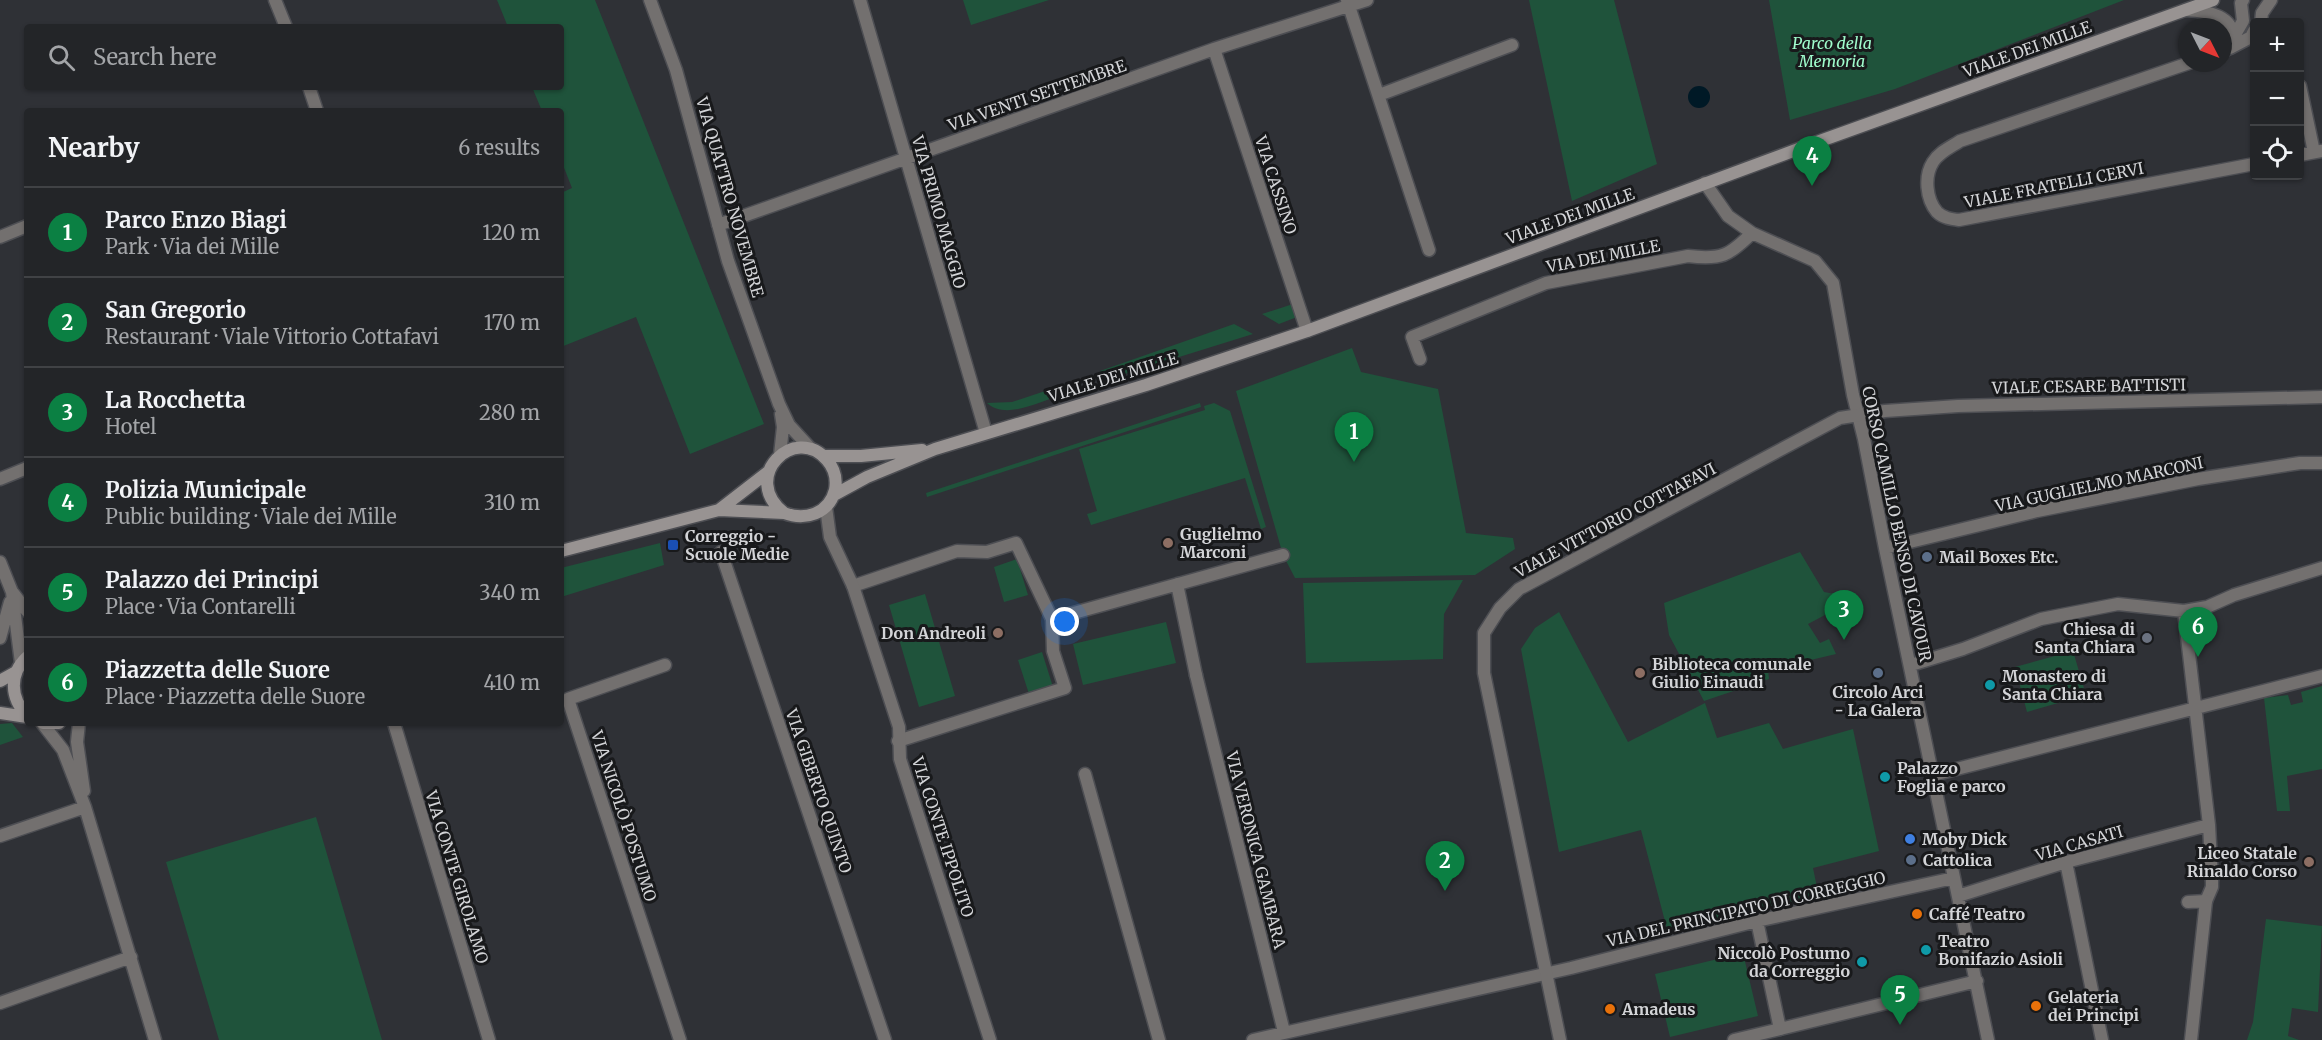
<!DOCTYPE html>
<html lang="en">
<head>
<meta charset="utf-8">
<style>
	body { margin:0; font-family:Merriweather,serif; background:#2f3134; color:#f1f3f6 }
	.controls { position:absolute; right:18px; top:18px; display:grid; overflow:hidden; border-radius:6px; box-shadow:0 2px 4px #0004 }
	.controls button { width:54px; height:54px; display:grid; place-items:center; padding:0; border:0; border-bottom:2px solid #404245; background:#232528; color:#f1f3f6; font:30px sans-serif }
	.compass { position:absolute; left:2178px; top:18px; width:54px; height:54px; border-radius:50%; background:#232528; box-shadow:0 2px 4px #0004; rotate:132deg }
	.you { position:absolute; left:1065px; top:622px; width:21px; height:21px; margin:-15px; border:4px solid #fff; border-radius:50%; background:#1a73e8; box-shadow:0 0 0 9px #1a73e833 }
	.badge { display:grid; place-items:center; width:39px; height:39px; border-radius:50%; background:#0b8043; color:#fff; font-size:20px; font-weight:700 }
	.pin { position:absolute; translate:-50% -50px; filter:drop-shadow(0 2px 3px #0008) }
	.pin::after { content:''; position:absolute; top:32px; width:21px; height:18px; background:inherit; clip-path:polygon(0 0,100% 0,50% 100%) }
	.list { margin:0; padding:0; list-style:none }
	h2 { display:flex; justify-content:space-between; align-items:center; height:78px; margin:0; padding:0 24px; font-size:26px }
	h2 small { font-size:20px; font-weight:400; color:#a3a5a8 }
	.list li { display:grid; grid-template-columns:39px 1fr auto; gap:18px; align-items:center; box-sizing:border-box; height:90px; padding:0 24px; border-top:2px solid #404245 }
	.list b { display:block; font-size:22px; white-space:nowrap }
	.list p { margin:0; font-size:20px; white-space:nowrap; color:#a3a5a8 }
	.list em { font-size:20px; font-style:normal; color:#a3a5a8 }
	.icon { flex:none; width:33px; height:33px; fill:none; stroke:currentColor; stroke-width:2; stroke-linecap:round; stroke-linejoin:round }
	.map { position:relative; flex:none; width:2322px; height:1040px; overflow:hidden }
	.search { position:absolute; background:#232528; box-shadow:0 2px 4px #0004; left:24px; top:24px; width:540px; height:66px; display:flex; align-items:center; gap:15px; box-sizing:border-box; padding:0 21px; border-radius:6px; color:#a3a5a8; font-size:22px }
	.panel { position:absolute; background:#232528; box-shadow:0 2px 4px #0004; left:24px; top:108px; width:540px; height:618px; border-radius:6px }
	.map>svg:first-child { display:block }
	.green { fill:#1f533b }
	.water { fill:#001926 }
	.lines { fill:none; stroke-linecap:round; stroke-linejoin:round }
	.pedestrian-casing { stroke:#4d4e53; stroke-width:15 }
	.minor-casing { stroke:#4d4e53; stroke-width:15 }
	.tertiary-casing { stroke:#4d4e53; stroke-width:15 }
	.secondary-casing { stroke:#4d4e53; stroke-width:15 }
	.pedestrian { stroke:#73706f; stroke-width:12 }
	.minor { stroke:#73706f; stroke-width:12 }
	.tertiary { stroke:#73706f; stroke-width:12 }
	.secondary { stroke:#989392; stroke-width:12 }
	.education-dot { fill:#8d6e63; stroke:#18191b; stroke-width:2 }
	.transit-dot { fill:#1a4fb4; stroke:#18191b; stroke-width:2 }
	.service-dot { fill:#5c6f8a; stroke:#18191b; stroke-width:2 }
	.worship-dot { fill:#6b7280; stroke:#18191b; stroke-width:2 }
	.culture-dot { fill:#0f9aa8; stroke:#18191b; stroke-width:2 }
	.shop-dot { fill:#3f7fe0; stroke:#18191b; stroke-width:2 }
	.food-dot { fill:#e8710a; stroke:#18191b; stroke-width:2 }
	.labels { text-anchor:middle; stroke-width:6; stroke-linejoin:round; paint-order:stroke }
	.park-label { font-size:16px; font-style:italic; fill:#9ffccc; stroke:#18191b }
	.street-label { font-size:16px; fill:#d3d4d7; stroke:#18191b }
	.poi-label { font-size:16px; font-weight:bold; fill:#d3d4d7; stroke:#18191b; text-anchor:start }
</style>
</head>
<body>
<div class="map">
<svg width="2322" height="1040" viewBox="0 0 2322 1040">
	<rect width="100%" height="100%" fill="#2f3136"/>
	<path class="green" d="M 497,0 L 595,0 L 764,424 L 690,454 L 636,317 L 561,347 L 561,193 L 572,188 L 561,160 L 561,111 L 542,111 L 532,87 L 561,87 L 561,27 L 508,27 Z
		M 963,0 L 1049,0 L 971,25 Z
		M 1529,0 L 1614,0 L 1657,164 L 1572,201 Z
		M 1769,0 L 2124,0 L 1895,89 L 1790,120 Z
		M 1293,304 L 1297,317 L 1279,324 L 1262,314 Z
		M 1234,324 L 1253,334 L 1099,382 L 1100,371 Z
		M 1352,348 L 1361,372 L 1438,389 L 1466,533 L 1513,538 L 1515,549 L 1475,575 L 1295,578 L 1283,555 L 1236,391 Z
		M 1069,383 L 1064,394 C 1043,400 1006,421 987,403 L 1012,402 Z
		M 1200,403 L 1201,407 L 927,497 L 926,493 Z
		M 1214,403 L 1230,411 L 1266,527 L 1261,529 L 1245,478 L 1091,525 L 1087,514 L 1097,511 L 1079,449 L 1205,410 L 1204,406 Z
		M 660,543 L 664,565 L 561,597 L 561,568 Z
		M 1800,552 L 1824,592 L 1857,598 L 1808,624 L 1820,643 L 1829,639 L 1836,654 L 1768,670 L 1769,679 L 1704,701 L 1669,635 L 1664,603 Z
		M 1017,559 L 1028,595 L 1004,602 L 994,567 Z
		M 1463,580 L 1444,614 L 1443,659 L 1306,663 L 1303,583 Z
		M 925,594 L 955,696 L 919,707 L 889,605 Z
		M 1559,612 L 1628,742 L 1705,703 L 1717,738 L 1769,723 L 1783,749 L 1853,729 L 1879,851 L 1813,868 L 1819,897 L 1667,929 L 1641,830 L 1559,852 L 1521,649 L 1535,628 Z
		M 1166,622 L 1176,663 L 1083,685 L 1073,644 Z
		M 2073,651 L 2086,695 L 2027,712 L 2015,667 Z
		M 1042,652 L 1053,687 L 1029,694 L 1018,660 Z
		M 2322,686 L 2322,769 L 2287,776 L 2290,811 L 2277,811 L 2264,698 L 2288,695 L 2291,705 L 2303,702 L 2301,692 Z
		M 12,723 L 23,737 L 0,745 L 0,724 Z
		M 316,817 L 382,1040 L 219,1040 L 166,862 Z
		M 2266,919 L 2322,926 L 2318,1012 L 2292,1008 L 2288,1036 L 2299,1040 L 2247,1040 L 2253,1022 Z
		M 1743,953 L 1758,1016 L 1670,1037 L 1655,974 Z"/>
	<path class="water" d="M1688 97a11 11 0 1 1 22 0a11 11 0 1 1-22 0Z"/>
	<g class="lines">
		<defs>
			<path id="pedestrian" d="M 1177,584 L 1196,675
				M 853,586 L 957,551 L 987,552 L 1016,543 L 1052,619 L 1283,555
				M 898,741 L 1065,688 L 1053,651 L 1052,619
				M 2206,901 L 2212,887 L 2212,880
				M 1734,1040 L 1780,1029"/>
			<path id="minor" d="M 275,0 L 286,27
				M 650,0 L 676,70 L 728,261 L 779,404 L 789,425 L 811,449
				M 860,0 L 986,433
				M 1347,0 L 1429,250
				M 2186,10 C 2207,11 2237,15 2232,43
				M 2261,22 L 2262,13 L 2271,0
				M 2230,48 L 2251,37 L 2254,31
				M 1214,49 L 1307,331
				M 2226,50 L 2243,21 L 2241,3 L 2243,0
				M 2189,63 L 1960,141 C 1951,147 1939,152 1933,162 C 1924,176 1926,199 1937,212 C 1943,218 1951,219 1959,220 L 2254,164
				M 2300,86 L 2314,152
				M 309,87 L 317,111
				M 1379,95 L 1512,45
				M 2300,155 L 2321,151
				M 1705,183 L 1728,216 L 1752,233 L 1815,261 L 1833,283 L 1853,395 L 1864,439 L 1885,548 L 1988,1040
				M 718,225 L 1214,49 L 1367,0
				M 0,237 L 27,226
				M 1420,359 L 1412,337 L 1546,283 L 1688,256 C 1721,260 1729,256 1752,233
				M 780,455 L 783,427 L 781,414
				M 0,479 L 27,468
				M 826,507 L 830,537 L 853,586 L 899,727 L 900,759 L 990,1040
				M 1885,548 L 2037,511 L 2198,479 L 2300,463 L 2322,463
				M 721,552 L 885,1040
				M 0,562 L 12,592 L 21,663
				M 13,593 L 27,611
				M 2184,611 L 2209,825 L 2212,880
				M 0,638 L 10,602
				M 665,665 L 568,699 L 680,1040
				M 1911,665 L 1963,649 L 2041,619 L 2118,604 L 2184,611 L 2207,607 L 2234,595 L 2322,568
				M 1196,675 L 1284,1032
				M 42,723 L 63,750 L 85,807 L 155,1040
				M 79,723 L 77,742 L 84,791
				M 394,723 L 489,1040
				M 1085,774 L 1159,1040
				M 1933,775 L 2322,676
				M 0,836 L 85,807
				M 2066,862 L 2102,1040
				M 1958,896 L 2066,862 L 2209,825
				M 2188,902 L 2206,901 L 2191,1040
				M 1757,921 L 1780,1029 L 1977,981
				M 0,1003 L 131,957
				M 1253,1040 L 1571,968 L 1757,921 L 1954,878"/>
			<path id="tertiary" d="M 1560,1040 L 1484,673 L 1484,633 L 1500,608 L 1519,589 L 1840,418 L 1885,411 L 1958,406 L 2322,397"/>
			<path id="secondary" d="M 823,456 L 861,456 L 922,450
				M 834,495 L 867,477 L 935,449 L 1146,385 L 1307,331 L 1820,141 L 2213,0
				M 719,510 L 768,472
				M 561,551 L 719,510 L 784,513 C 805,521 829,514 835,490 C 837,479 834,468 827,460 C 795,423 739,477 784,513
				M 27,657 C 9,674 10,698 27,715
				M 0,681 L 16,672
				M 0,713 L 27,717
				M 43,723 L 59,723"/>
		</defs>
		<use href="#pedestrian" class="pedestrian-casing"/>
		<use href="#minor" class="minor-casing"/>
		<use href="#tertiary" class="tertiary-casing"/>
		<use href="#secondary" class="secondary-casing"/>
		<use href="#pedestrian" class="pedestrian"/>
		<use href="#minor" class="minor"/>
		<use href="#tertiary" class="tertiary"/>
		<use href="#secondary" class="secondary"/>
	</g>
	<g class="education-dot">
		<circle cx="1168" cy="543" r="6"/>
		<circle cx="998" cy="633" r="6"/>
		<circle cx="1640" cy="673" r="6"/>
		<circle cx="2309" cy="862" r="6"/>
	</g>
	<rect class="transit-dot" x="667" y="539" width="12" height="12" rx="3"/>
	<g class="service-dot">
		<circle cx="1927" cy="557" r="6"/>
		<circle cx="1878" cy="673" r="6"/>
		<circle cx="1911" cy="860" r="6"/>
	</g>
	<circle class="worship-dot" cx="2147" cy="638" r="6"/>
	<g class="culture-dot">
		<circle cx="1990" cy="685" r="6"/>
		<circle cx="1885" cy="777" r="6"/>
		<circle cx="1926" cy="950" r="6"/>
		<circle cx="1862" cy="962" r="6"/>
	</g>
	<circle class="shop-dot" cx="1910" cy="839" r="6"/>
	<g class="food-dot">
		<circle cx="1917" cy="914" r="6"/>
		<circle cx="2036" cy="1006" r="6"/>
		<circle cx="1610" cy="1009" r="6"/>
	</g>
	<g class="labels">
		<g class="park-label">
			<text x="1832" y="49">Parco della<tspan x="1832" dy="18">Memoria</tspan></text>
		</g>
		<g class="street-label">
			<text transform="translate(2027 49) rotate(-20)" y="6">VIALE DEI MILLE</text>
			<text transform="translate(1037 95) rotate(-19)" y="6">VIA VENTI SETTEMBRE</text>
			<text transform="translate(1276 185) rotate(72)" y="6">VIA CASSINO</text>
			<text transform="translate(2054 185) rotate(-11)" y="6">VIALE FRATELLI CERVI</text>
			<text transform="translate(730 197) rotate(74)" y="6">VIA QUATTRO NOVEMBRE</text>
			<text transform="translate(939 212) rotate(74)" y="6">VIA PRIMO MAGGIO</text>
			<text transform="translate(1570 216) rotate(-20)" y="6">VIALE DEI MILLE</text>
			<text transform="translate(1603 256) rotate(-11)" y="6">VIA DEI MILLE</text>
			<text transform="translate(1113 377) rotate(-17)" y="6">VIALE DEI MILLE</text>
			<text transform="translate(2089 386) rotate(-1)" y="6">VIALE CESARE BATTISTI</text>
			<text transform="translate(2099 484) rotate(-12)" y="6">VIA GUGLIELMO MARCONI</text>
			<text transform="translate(1615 520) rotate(-28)" y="6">VIALE VITTORIO COTTAFAVI</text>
			<text transform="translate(1897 524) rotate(78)" y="6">CORSO CAMILLO BENSO DI CAVOUR</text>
			<text transform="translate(819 791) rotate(71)" y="6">VIA GIBERTO QUINTO</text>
			<text transform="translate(624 816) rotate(72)" y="6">VIA NICOLÒ POSTUMO</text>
			<text transform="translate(943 837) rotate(72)" y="6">VIA CONTE IPPOLITO</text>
			<text transform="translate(2079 843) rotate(-16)" y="6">VIA CASATI</text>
			<text transform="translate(1256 850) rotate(76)" y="6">VIA VERONICA GAMBARA</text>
			<text transform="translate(457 877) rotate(73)" y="6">VIA CONTE GIROLAMO</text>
			<text transform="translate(1746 909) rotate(-13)" y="6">VIA DEL PRINCIPATO DI CORREGGIO</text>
		</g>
		<g class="poi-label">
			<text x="1180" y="540">Guglielmo<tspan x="1180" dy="18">Marconi</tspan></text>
			<text x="685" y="542">Correggio -<tspan x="685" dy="18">Scuole Medie</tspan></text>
			<text x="1939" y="563">Mail Boxes Etc.</text>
			<text x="2135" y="635" text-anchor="end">Chiesa di<tspan x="2135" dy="18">Santa Chiara</tspan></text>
			<text x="986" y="639" text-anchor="end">Don Andreoli</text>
			<text x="1652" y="670">Biblioteca comunale<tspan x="1652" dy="18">Giulio Einaudi</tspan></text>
			<text x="2002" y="682">Monastero di<tspan x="2002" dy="18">Santa Chiara</tspan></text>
			<text x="1878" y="698" text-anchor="middle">Circolo Arci<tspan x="1878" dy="18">- La Galera</tspan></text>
			<text x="1897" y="774">Palazzo<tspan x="1897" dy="18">Foglia e parco</tspan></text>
			<text x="1922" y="845">Moby Dick</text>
			<text x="2297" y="859" text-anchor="end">Liceo Statale<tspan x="2297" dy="18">Rinaldo Corso</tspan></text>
			<text x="1923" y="866">Cattolica</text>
			<text x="1929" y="920">Caffé Teatro</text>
			<text x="1938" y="947">Teatro<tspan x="1938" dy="18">Bonifazio Asioli</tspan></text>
			<text x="1850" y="959" text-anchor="end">Niccolò Postumo<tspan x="1850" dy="18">da Correggio</tspan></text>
			<text x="2048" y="1003">Gelateria<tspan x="2048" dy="18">dei Principi</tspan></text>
			<text x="1622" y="1015">Amadeus</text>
		</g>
	</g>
</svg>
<div class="controls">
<button>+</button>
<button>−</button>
<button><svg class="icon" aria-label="locate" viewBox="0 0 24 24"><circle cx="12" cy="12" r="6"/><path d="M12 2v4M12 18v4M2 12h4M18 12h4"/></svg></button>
</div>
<svg class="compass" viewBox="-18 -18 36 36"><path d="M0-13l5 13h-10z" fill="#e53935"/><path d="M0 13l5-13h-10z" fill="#a3a5a8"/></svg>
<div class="you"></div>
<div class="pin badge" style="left:1354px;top:462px">1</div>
<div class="pin badge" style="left:1445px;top:891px">2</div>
<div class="pin badge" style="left:1844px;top:640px">3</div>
<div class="pin badge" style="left:1812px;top:186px">4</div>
<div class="pin badge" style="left:1900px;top:1025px">5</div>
<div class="pin badge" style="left:2198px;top:657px">6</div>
<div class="search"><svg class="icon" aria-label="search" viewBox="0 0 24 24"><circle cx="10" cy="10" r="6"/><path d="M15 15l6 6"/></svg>Search here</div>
<section class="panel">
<h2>Nearby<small>6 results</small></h2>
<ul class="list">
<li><span class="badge">1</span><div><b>Parco Enzo Biagi</b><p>Park · Via dei Mille</p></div><em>120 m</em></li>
<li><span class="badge">2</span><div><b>San Gregorio</b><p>Restaurant · Viale Vittorio Cottafavi</p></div><em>170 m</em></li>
<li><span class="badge">3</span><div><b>La Rocchetta</b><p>Hotel</p></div><em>280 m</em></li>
<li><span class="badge">4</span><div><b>Polizia Municipale</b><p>Public building · Viale dei Mille</p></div><em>310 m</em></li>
<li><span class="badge">5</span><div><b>Palazzo dei Principi</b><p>Place · Via Contarelli</p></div><em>340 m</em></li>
<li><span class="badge">6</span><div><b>Piazzetta delle Suore</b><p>Place · Piazzetta delle Suore</p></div><em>410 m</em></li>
</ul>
</section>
</div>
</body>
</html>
